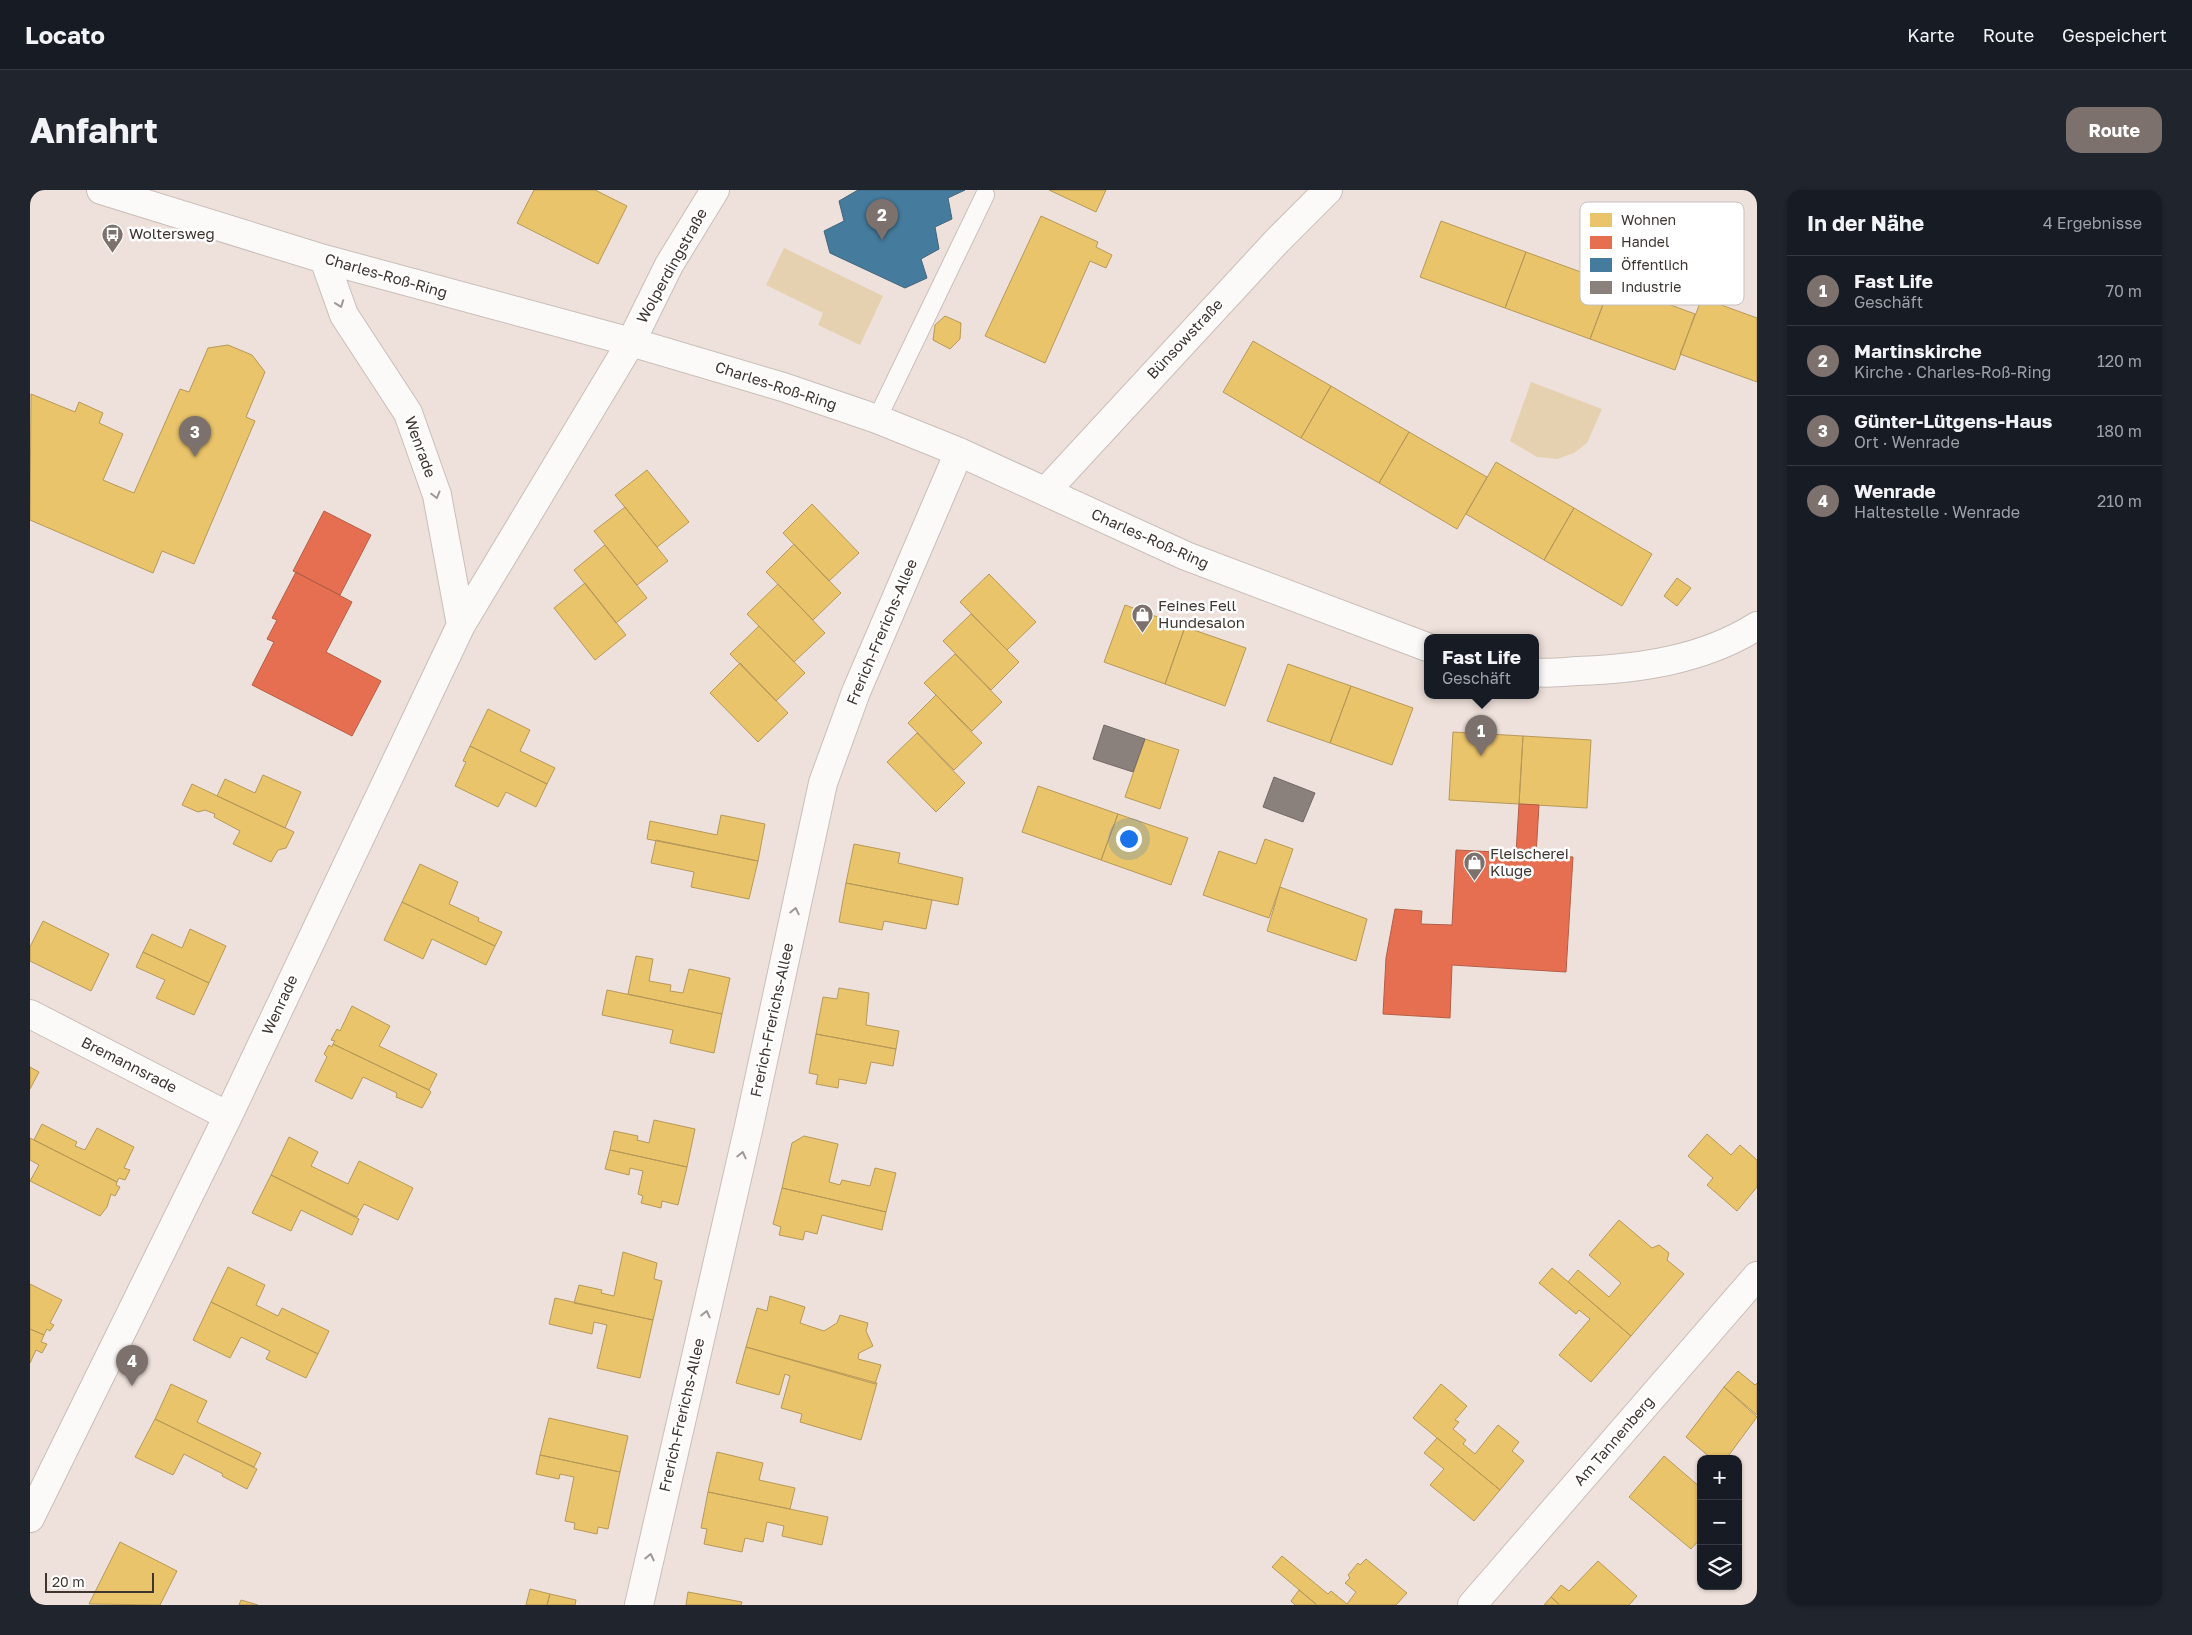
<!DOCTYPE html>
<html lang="de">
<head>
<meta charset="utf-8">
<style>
	body { margin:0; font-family:"Golos Text",sans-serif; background:#20242c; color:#f1f3f6 }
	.controls { position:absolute; right:15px; bottom:15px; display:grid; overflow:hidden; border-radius:10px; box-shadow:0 1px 4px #0004 }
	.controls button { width:45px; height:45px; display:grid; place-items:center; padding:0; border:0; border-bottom:1px solid #363941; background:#171b24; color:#f1f3f6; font:25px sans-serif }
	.scale { position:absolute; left:15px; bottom:12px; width:109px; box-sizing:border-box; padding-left:5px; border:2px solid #3e3530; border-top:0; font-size:14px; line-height:18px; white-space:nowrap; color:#3e3530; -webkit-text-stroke:4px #fff; paint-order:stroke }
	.you { position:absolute; left:1098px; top:648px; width:18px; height:18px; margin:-12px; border:4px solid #fff; border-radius:50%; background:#1a73e8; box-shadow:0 0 0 8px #1a73e833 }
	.badge { display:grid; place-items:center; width:32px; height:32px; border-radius:50%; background:#7c716c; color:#fff; font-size:16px; font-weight:700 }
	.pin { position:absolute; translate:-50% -41px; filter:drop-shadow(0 1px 2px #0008) }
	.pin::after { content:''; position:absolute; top:26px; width:18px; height:15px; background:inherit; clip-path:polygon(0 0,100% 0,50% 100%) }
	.popup { position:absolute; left:1394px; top:444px; width:115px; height:65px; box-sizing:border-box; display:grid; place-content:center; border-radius:10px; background:#171b24; filter:drop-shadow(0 1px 4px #0005); font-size:16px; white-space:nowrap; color:#9ea1a6 }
	.popup b { font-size:19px; color:#f1f3f6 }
	.popup::after { content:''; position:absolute; left:50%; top:100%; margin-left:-10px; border:10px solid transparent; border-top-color:#171b24 }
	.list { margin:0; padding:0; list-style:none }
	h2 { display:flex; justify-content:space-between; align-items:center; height:65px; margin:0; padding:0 20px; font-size:21px }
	h2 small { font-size:16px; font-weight:400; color:#9ea1a6 }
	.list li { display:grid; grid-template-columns:32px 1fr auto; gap:15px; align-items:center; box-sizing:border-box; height:70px; padding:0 20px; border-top:1px solid #363941 }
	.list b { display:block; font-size:19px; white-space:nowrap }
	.list p { margin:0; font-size:16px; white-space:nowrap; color:#9ea1a6 }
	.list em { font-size:16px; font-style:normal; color:#9ea1a6 }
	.icon { flex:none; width:28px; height:28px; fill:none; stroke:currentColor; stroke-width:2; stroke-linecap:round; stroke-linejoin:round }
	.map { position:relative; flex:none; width:1727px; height:1415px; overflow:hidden; border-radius:15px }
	header { display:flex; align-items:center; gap:30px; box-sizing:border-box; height:70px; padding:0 25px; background:#171b24; border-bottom:1px solid #363941 }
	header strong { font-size:24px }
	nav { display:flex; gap:28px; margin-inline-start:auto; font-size:18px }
	.intro { display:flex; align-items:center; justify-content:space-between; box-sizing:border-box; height:120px; padding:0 30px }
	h1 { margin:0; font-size:35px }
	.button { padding:12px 22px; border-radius:15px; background:#7c716c; color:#fff; font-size:18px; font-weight:700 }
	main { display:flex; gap:30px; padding:0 30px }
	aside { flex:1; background:#171b24; border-radius:15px; box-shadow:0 1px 4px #0004 }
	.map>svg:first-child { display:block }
	.green { fill:#e5d1b0 }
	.homes { fill:#e9c46a; stroke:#b69959 }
	.shops { fill:#e76f51; stroke:#b45e47 }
	.public { fill:#457b9d; stroke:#43667c }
	.industry { fill:#8a817c; stroke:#736a65 }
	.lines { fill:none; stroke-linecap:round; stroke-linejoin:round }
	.lane-casing { stroke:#c9beb9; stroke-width:20 }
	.street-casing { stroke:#c9beb9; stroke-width:30 }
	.lane { stroke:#fcfaf9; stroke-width:18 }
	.street { stroke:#fcfaf9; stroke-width:28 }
	.oneway { stroke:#9d9894 }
	.labels { text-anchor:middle; stroke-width:5; stroke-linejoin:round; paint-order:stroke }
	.poi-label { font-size:15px; fill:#3e3530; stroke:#fff; text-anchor:start }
	.street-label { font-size:15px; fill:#3e3530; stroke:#fff }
	.key { fill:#fff; stroke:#c5c2c1; stroke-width:1 }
	.key-label { font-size:14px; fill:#3e3530 }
</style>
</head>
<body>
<header>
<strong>Locato</strong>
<nav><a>Karte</a><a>Route</a><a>Gespeichert</a></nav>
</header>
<div class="intro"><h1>Anfahrt</h1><a class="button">Route</a></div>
<main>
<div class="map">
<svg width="1727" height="1415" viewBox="0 0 1727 1415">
	<rect width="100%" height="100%" fill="#eee0da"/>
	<path class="green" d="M 754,58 L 853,106 L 830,155 L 788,135 L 793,123 L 736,95 Z
		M 1501,192 L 1572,219 L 1557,253 L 1544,263 L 1527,269 L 1507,267 L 1480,251 Z"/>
	<path class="homes" d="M 565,0 L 597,16 L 568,74 L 487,33 L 504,0 Z
		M 1019,0 L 1076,0 L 1066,22 Z
		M 1011,26 L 1068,52 L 1066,57 L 1082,65 L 1076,78 L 1060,71 L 1015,173 L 955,146 Z
		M 1411,31 L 1496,62 L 1475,118 L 1390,87 Z
		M 1496,62 L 1581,93 L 1560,149 L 1475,118 Z
		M 1581,93 L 1665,124 L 1645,180 L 1560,149 Z
		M 1672,108 L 1727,128 L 1727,192 L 1650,164 Z
		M 915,126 L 931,133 L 930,149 L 920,159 L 903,150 L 905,135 Z
		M 1223,151 L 1301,196 L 1271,248 L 1193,202 Z
		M 198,155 L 222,165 L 235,182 L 216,227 L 225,231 L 164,374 L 132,361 L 123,383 L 0,330 L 1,204 L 45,222 L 49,212 L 73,223 L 69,233 L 93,244 L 73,290 L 104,303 L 150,199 L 159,202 L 178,158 Z
		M 1301,196 L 1379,242 L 1349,293 L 1271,248 Z
		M 1379,242 L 1457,287 L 1427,339 L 1349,293 Z
		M 1466,272 L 1544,318 L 1514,370 L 1436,324 Z
		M 617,280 L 659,332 L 627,357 L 585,305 Z
		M 782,314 L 829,363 L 799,391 L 753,343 Z
		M 595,317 L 638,371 L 607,395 L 564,341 Z
		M 1544,318 L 1622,364 L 1592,416 L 1514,370 Z
		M 764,354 L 811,403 L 783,430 L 736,382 Z
		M 575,355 L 617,408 L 586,433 L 544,380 Z
		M 959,384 L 1006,432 L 977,460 L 930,412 Z
		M 1647,388 L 1661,398 L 1647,416 L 1634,406 Z
		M 555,393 L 596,445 L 565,470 L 524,418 Z
		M 748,394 L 795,443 L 764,472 L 717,424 Z
		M 1095,415 L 1155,437 L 1135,494 L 1074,472 Z
		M 941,424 L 989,472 L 961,500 L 913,451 Z
		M 729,436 L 775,483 L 746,511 L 700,464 Z
		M 1155,437 L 1216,458 L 1195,516 L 1135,494 Z
		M 925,464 L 972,512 L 942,541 L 894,493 Z
		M 710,473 L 758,523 L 728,552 L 680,503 Z
		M 1258,474 L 1321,496 L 1300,553 L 1237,531 Z
		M 1321,496 L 1383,518 L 1362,575 L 1300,553 Z
		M 906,505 L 952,553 L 924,580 L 878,533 Z
		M 458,519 L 500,540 L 490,561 L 525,578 L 517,594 L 440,556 Z
		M 1423,542 L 1493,546 L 1489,614 L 1419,610 Z
		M 887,543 L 935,593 L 906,622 L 857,572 Z
		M 1493,546 L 1561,550 L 1557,618 L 1489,614 Z
		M 1115,549 L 1149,560 L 1130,619 L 1095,607 Z
		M 440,556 L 517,594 L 506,617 L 476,602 L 468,617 L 425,596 L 436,572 L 433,571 Z
		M 233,585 L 271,602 L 255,638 L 187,606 L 195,589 L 225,603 Z
		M 162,594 L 264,642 L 256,658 L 248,660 L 241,672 L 203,654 L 210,641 L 184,627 L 185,624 L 175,620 L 168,622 L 152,615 Z
		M 1008,596 L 1088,624 L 1071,670 L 992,642 Z
		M 1088,624 L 1158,648 L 1141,695 L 1071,670 Z
		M 691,625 L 735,634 L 728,671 L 617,649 L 620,631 L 687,645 Z
		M 1235,649 L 1263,659 L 1239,728 L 1173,705 L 1189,661 L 1226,674 Z
		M 626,650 L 728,671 L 719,709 L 661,697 L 664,682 L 621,673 Z
		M 824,654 L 870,663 L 868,673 L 933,688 L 928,715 L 816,693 Z
		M 390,674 L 428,692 L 419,714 L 449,728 L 448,731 L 472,742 L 465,756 L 372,712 Z
		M 816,693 L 902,710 L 896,739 L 854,731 L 852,740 L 809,732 Z
		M 1250,697 L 1337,729 L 1326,771 L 1237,741 Z
		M 372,712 L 465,756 L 456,775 L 402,749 L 393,769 L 354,750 Z
		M 13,731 L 79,764 L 61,801 L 0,771 L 0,757 Z
		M 160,739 L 196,756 L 179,793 L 113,762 L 122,744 L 152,758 Z
		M 113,762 L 179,793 L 164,825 L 126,808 L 135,790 L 106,777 Z
		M 606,766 L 623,769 L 619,791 L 641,795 L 640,801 L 653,803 L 659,779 L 700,788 L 692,824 L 598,804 Z
		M 809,798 L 839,803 L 836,835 L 869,841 L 866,859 L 786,844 L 793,807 L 807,809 Z
		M 577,800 L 692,824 L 684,863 L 640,853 L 643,840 L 572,825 Z
		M 322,816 L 360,836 L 349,856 L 407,884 L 399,900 L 303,854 L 305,851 L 301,850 L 307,839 L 310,841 Z
		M 786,844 L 866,859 L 863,876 L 841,872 L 836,894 L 809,889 L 808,898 L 786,894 L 788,885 L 779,883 Z
		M 303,854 L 399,900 L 401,902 L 392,918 L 366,907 L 367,903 L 333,887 L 322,909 L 285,891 L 297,867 L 294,864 L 299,855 L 302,857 Z
		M 0,877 L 9,882 L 0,899 Z
		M 624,930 L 665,939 L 657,977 L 580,960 L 584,941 L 608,946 L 607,950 L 619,953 Z
		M 12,934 L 47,952 L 45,956 L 55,960 L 67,938 L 104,957 L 94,978 L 100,980 L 95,990 L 89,988 L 87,992 L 4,950 Z
		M 1677,944 L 1701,965 L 1710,955 L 1727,970 L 1727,997 L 1707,1021 L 1677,995 L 1683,988 L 1658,966 Z
		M 774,946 L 808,954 L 799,992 L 810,995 L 812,990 L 840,996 L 845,978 L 866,983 L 856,1022 L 752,998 L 762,953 Z
		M 259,947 L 288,962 L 281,976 L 318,994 L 329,971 L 383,998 L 368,1030 L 334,1014 L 327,1027 L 241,985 Z
		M 0,948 L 87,992 L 86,995 L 90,997 L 85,1006 L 81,1004 L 77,1017 L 70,1026 L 0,991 L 9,975 L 0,970 Z
		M 580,960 L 657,977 L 648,1015 L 632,1011 L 631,1018 L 611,1013 L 613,1006 L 608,1004 L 613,981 L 600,978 L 599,985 L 575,979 Z
		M 241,985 L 329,1029 L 322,1045 L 271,1020 L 261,1041 L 222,1023 Z
		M 752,998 L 856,1022 L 852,1040 L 792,1025 L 787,1044 L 775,1041 L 773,1050 L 749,1045 L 751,1037 L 743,1034 Z
		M 1589,1030 L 1622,1058 L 1629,1055 L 1639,1063 L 1637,1070 L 1654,1084 L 1601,1146 L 1538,1092 L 1548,1080 L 1579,1107 L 1591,1093 L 1559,1065 Z
		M 593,1062 L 627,1073 L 624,1089 L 632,1091 L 623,1130 L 544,1113 L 549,1095 L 572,1100 L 571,1103 L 584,1106 Z
		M 198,1077 L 235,1095 L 226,1115 L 248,1126 L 252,1118 L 299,1141 L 288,1164 L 181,1112 Z
		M 1522,1078 L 1601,1146 L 1561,1192 L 1529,1165 L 1560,1129 L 1549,1120 L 1546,1124 L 1509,1093 Z
		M 0,1094 L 32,1110 L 20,1133 L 24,1135 L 20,1141 L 17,1139 L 14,1145 L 0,1139 Z
		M 740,1106 L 775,1117 L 770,1133 L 794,1141 L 807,1133 L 810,1125 L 838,1133 L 836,1141 L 843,1156 L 829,1163 L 828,1169 L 851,1175 L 845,1194 L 716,1157 L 727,1118 L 737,1121 Z
		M 525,1108 L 623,1130 L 610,1188 L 567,1178 L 577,1135 L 564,1132 L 562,1144 L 519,1134 Z
		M 181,1112 L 288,1164 L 276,1188 L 236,1169 L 240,1161 L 211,1147 L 200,1168 L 163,1150 Z
		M 0,1139 L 14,1145 L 11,1152 L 17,1154 L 12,1163 L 6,1160 L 0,1173 Z
		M 716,1157 L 847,1193 L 831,1250 L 770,1232 L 772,1224 L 751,1218 L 760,1186 L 755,1184 L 749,1205 L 706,1193 Z
		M 1708,1181 L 1725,1195 L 1727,1193 L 1727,1225 L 1694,1197 Z
		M 141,1194 L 177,1211 L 167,1232 L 231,1263 L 224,1277 L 125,1229 Z
		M 1411,1194 L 1437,1216 L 1425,1230 L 1429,1232 L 1423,1239 L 1436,1250 L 1433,1254 L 1445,1264 L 1468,1235 L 1489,1252 L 1482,1261 L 1494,1271 L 1470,1300 L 1383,1228 Z
		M 1694,1197 L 1727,1227 L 1696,1269 L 1682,1269 L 1656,1247 Z
		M 519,1228 L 598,1246 L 590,1282 L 510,1265 Z
		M 125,1229 L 227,1279 L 217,1299 L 192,1286 L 193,1284 L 154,1264 L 143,1285 L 105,1267 Z
		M 1407,1248 L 1470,1300 L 1444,1331 L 1400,1295 L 1414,1279 L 1394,1263 Z
		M 687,1262 L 733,1273 L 729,1290 L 765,1298 L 760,1319 L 678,1302 Z
		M 510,1265 L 590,1282 L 578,1339 L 568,1337 L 567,1344 L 544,1339 L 545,1333 L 535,1331 L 544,1287 L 530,1284 L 529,1289 L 506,1284 Z
		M 1634,1266 L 1671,1298 L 1671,1311 L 1667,1316 L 1671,1319 L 1671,1348 L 1661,1359 L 1599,1307 Z
		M 678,1302 L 798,1327 L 792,1355 L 752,1346 L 754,1336 L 737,1332 L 733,1352 L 715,1348 L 712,1362 L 674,1354 L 677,1339 L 671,1338 Z
		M 90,1352 L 147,1381 L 130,1415 L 59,1414 Z
		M 1252,1366 L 1298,1404 L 1301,1401 L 1317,1414 L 1326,1402 L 1315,1393 L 1320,1388 L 1318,1385 L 1328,1373 L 1330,1375 L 1336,1369 L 1377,1403 L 1366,1415 L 1287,1415 L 1242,1377 Z
		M 1568,1371 L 1607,1406 L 1599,1415 L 1530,1415 L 1521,1407 L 1531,1395 L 1539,1401 Z
		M 500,1399 L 520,1404 L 517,1415 L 496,1415 Z
		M 1269,1400 L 1287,1415 L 1265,1415 L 1261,1411 Z
		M 658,1402 L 712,1412 L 711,1415 L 656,1415 Z
		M 520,1404 L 546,1410 L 545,1415 L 517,1415 Z
		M 1521,1407 L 1530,1415 L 1514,1415 Z
		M 211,1410 L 228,1415 L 209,1415 Z"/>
	<path class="shops" d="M 294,321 L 341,345 L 310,405 L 263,381 Z
		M 266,382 L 322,412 L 296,462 L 351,491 L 322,546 L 222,495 L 244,452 L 237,449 L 247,430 L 242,428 Z
		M 1489,614 L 1509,615 L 1506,665 L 1543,667 L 1536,782 L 1422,775 L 1420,828 L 1353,824 L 1356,768 L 1365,719 L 1392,721 L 1391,734 L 1422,735 L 1426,660 L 1486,663 Z"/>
	<path class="public" d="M 828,0 L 935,0 L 918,8 L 922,29 L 905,37 L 909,59 L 891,69 L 897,88 L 875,98 L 800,63 L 794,41 L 814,31 L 809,11 Z"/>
	<path class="industry" d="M 1074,535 L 1115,549 L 1103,582 L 1063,569 Z
		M 1244,587 L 1285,603 L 1273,632 L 1233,617 Z"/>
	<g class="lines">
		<defs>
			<path id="lane" d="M 847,229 L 955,5"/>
			<path id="street" d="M 71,0 L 294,69 L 601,152 L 753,197 L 847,229 L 929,262 L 1156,366 L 1397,457
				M 294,69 L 314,125 L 378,223 L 407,305 L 431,435
				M 1016,301 L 1247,51 L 1298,0
				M 1505,482 C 1518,484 1533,482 1547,481 C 1609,479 1673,470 1727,436
				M 0,824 L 198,926
				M 0,1328 L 198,926 L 431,435 L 601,152 L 639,75 L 685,0
				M 609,1415 L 719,936 L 793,593 L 826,502 L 929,262
				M 1442,1415 L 1727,1086"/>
		</defs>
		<use href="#lane" class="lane-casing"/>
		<use href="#street" class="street-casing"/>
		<use href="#lane" class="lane"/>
		<use href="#street" class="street"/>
	</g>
	<defs><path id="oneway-chevron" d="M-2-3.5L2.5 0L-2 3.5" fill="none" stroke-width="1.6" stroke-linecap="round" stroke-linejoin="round" transform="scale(1.25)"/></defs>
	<g class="oneway">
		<use href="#oneway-chevron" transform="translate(310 114) rotate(70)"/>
		<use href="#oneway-chevron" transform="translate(406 305) rotate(75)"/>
		<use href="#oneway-chevron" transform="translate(765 721) rotate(-78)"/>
		<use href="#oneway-chevron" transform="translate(712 965) rotate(-77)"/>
		<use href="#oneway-chevron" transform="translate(676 1124) rotate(-77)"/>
		<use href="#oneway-chevron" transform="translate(620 1367) rotate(-77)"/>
	</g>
	<defs>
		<symbol id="bus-pin" viewBox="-11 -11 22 30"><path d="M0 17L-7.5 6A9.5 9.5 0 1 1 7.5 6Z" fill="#7c716c" stroke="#fff"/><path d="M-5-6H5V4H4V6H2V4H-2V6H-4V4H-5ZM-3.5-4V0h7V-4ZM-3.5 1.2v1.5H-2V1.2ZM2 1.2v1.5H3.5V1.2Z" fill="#fff"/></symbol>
		<symbol id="shop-pin" viewBox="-11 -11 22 30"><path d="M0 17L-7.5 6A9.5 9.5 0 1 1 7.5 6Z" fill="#7c716c" stroke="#fff"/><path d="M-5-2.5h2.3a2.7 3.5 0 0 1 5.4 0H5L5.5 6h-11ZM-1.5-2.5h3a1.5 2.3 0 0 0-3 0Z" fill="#fff"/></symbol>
	</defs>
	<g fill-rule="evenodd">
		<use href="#bus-pin" x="70" y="32" width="25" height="34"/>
		<use href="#shop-pin" x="1100" y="412" width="25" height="34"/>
		<use href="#shop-pin" x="1432" y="660" width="25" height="34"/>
	</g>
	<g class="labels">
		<g class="poi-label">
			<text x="99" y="49">Woltersweg</text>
			<text x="1128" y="421">Feines Fell<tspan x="1128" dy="17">Hundesalon</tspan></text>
			<text x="1460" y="669">Fleischerei<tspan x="1460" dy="17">Kluge</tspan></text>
		</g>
		<g class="street-label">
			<text transform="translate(642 76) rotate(-61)" y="5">Wolperdingstraße</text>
			<text transform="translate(356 86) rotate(16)" y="5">Charles-Roß-Ring</text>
			<text transform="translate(1155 149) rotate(-47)" y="5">Bünsowstraße</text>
			<text transform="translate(746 196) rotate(18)" y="5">Charles-Roß-Ring</text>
			<text transform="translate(390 257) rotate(70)" y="5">Wenrade</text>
			<text transform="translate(1120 349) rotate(24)" y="5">Charles-Roß-Ring</text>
			<text transform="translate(852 442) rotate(-67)" y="5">Frerich-Frerichs-Allee</text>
			<text transform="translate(250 815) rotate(-65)" y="5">Wenrade</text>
			<text transform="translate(742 830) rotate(-78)" y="5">Frerich-Frerichs-Allee</text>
			<text transform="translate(99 875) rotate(27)" y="5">Bremannsrade</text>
			<text transform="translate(652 1225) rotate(-77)" y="5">Frerich-Frerichs-Allee</text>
			<text transform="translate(1584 1251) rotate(-49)" y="5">Am Tannenberg</text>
		</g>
	</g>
	<rect x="1550" y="12" width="164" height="103" rx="8" class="key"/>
	<rect x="1560" y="23" width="22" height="14" fill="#e9c46a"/>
	<rect x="1560" y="46" width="22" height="13" fill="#e76f51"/>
	<rect x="1560" y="68" width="22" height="14" fill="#457b9d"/>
	<rect x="1560" y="91" width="22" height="13" fill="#8a817c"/>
	<g class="key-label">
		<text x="1591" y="35">Wohnen</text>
		<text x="1591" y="57">Handel</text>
		<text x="1591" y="80">Öffentlich</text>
		<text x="1591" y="102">Industrie</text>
	</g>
</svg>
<div class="controls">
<button>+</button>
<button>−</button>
<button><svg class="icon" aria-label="layers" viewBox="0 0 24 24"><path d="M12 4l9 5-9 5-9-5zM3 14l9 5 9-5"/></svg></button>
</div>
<div class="scale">20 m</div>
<div class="you"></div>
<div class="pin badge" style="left:1451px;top:566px">1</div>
<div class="popup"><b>Fast Life</b>Geschäft</div>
<div class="pin badge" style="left:852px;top:50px">2</div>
<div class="pin badge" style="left:165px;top:267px">3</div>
<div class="pin badge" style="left:102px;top:1196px">4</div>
</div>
<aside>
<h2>In der Nähe<small>4 Ergebnisse</small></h2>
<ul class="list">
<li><span class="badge">1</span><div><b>Fast Life</b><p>Geschäft</p></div><em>70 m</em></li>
<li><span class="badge">2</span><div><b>Martinskirche</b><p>Kirche · Charles-Roß-Ring</p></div><em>120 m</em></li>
<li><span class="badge">3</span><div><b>Günter-Lütgens-Haus</b><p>Ort · Wenrade</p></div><em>180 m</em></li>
<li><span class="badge">4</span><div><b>Wenrade</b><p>Haltestelle · Wenrade</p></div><em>210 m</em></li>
</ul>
</aside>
</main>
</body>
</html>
